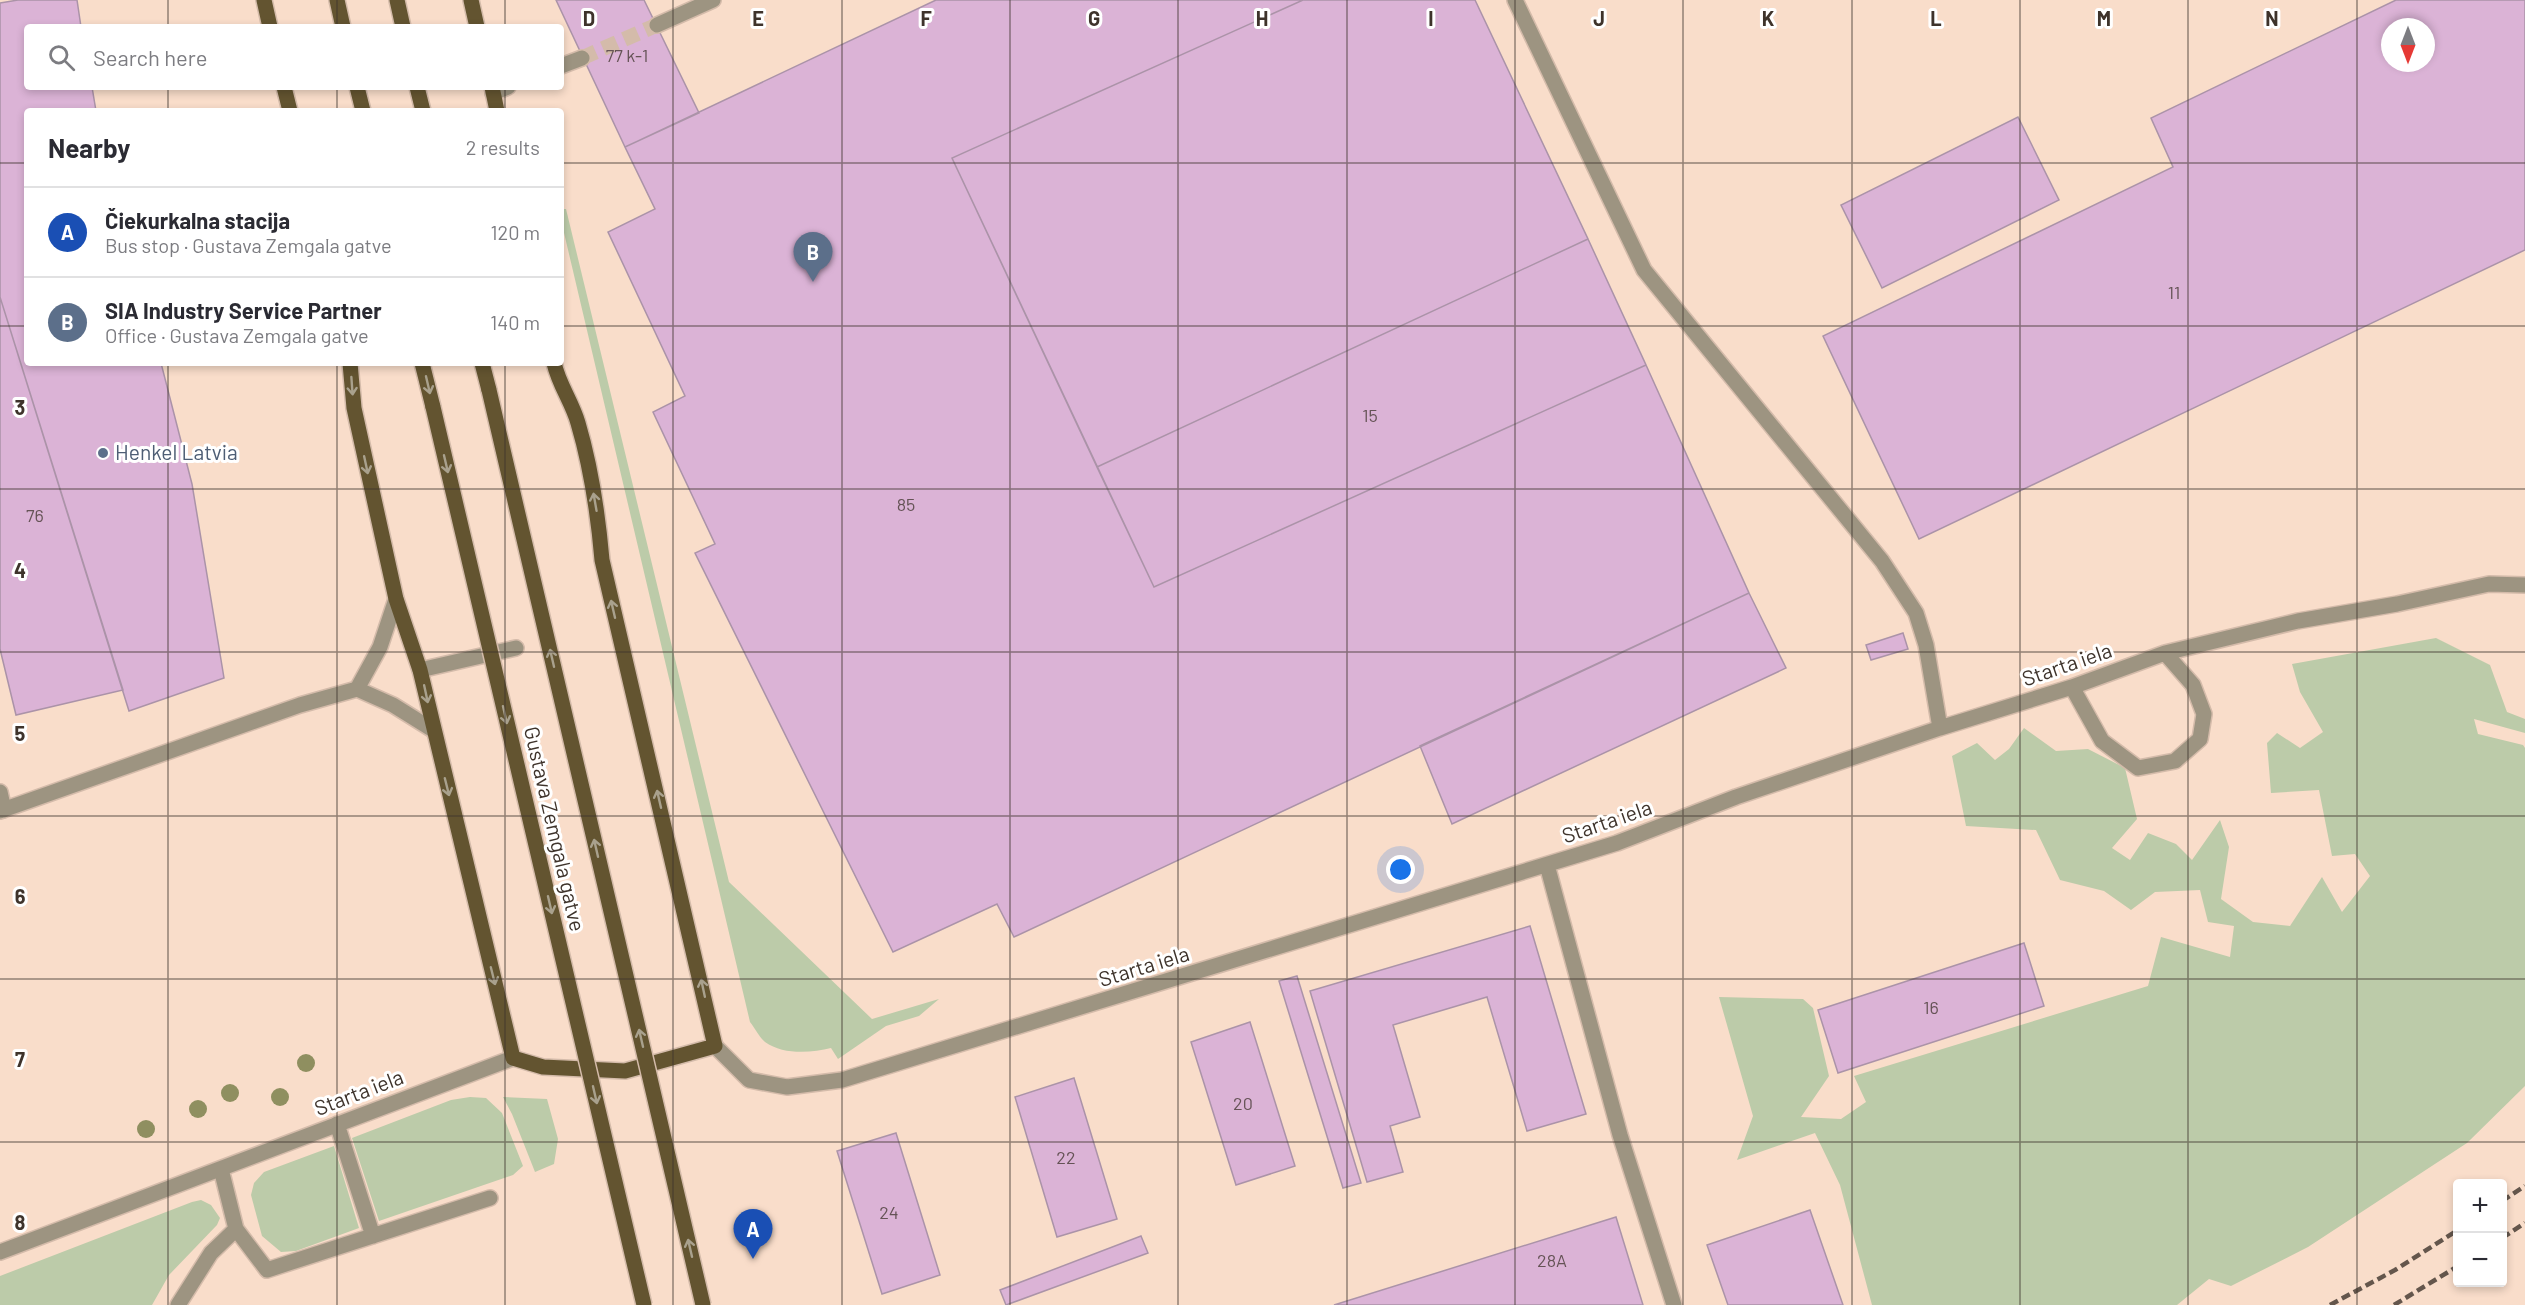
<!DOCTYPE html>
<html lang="en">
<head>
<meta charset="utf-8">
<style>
	body { margin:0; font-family:Barlow,sans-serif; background:#f7f7f7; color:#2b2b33 }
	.controls { position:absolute; right:18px; bottom:18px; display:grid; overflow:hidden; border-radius:6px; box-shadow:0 3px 9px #0003 }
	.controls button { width:54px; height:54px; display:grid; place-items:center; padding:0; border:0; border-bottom:2px solid #e1e1e2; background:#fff; color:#2b2b33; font:30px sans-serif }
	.compass { position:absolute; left:2381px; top:18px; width:54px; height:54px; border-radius:50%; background:#fff; box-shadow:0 3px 9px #0003; rotate:180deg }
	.you { position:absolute; left:1401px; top:870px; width:21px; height:21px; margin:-15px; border:4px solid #fff; border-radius:50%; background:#1a73e8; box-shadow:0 0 0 9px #1a73e833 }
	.badge { display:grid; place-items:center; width:39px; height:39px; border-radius:50%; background:#1d6e9f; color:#fff; font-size:20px; font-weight:700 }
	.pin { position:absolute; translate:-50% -50px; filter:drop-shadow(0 2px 3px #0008) }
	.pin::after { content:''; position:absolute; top:32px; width:21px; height:18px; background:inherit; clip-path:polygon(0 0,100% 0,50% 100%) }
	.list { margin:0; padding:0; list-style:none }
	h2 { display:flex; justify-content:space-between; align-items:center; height:78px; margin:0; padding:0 24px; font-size:26px }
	h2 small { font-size:20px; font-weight:400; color:#7c7c81 }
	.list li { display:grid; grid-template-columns:39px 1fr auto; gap:18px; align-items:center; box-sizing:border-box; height:90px; padding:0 24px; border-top:2px solid #e1e1e2 }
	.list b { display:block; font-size:22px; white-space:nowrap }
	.list p { margin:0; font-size:20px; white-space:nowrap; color:#7c7c81 }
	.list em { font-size:20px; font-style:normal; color:#7c7c81 }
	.icon { flex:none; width:33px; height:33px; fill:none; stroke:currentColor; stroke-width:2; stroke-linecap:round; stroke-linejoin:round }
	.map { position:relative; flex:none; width:2525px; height:1305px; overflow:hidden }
	.search { position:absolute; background:#fff; box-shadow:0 3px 9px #0003; left:24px; top:24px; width:540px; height:66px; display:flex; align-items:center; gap:15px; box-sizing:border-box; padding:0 21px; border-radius:6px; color:#7c7c81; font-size:22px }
	.panel { position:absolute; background:#fff; box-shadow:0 3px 9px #0003; left:24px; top:108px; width:540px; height:258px; border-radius:6px }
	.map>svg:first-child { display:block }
	.green { fill:#bccba9 }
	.building { fill:#dbb3d6; stroke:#ab93a8; stroke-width:1.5; fill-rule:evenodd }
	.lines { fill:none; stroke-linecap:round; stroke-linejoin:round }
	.minor-tunnel { stroke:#d4bbaa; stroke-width:15; stroke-dasharray:15 8; stroke-linecap:butt }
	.minor-casing { stroke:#d4bbaa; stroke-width:18 }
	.major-casing { stroke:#d4bbaa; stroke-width:18 }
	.minor { stroke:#9d9481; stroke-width:15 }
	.major { stroke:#635430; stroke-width:15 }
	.rail { stroke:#64564c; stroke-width:4.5; stroke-dasharray:9 4.5; stroke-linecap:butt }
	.major-bridge-casing { stroke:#d4bbaa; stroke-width:18; stroke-linecap:butt }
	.major-bridge { stroke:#635430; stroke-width:15 }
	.tree { fill:#8f8f60 }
	.oneway { stroke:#a9a18d }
	.grid { fill:none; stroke:#3e332b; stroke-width:1.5; stroke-opacity:0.55 }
	.service-dot { fill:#5c6f8a; stroke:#fff; stroke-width:2 }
	.labels { text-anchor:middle; stroke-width:6; stroke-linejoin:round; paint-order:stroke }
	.number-label { font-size:18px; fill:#655356 }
	.service-label { font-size:21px; fill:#4e5e75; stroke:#fff; text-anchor:start }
	.street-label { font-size:21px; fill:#3e332b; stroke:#fff }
	.grid-label { font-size:20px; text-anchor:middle; font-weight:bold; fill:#3e332b; stroke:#fff; stroke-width:6; stroke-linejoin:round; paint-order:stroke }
</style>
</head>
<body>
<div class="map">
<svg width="2525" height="1305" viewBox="0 0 2525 1305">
	<rect width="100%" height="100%" fill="#f9ddca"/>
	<path class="green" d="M 561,209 L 566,209 L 729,882 L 872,1019 L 939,999 L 919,1016 L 886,1026 L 838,1059 L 831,1048 C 811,1053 783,1055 765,1042 C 759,1037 755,1028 750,1022 L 561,220 Z
		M 2436,638 L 2490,665 L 2507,712 L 2525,719 L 2525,733 L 2474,719 L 2478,734 L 2523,745 L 2525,748 L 2525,1086 L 2467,1143 L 2308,1247 L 2231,1286 L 2209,1279 L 2177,1305 L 1872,1305 L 1840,1185 L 1815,1133 L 1737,1160 L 1753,1116 L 1719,997 L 1803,999 L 1813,1008 L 1829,1076 L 1801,1117 L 1841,1119 L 1866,1102 L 1854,1076 L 2148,986 L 2161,937 L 2230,957 L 2234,926 L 2208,922 L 2200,890 L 2155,892 L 2131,910 L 2104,891 L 2060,880 L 2036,830 L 1966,826 L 1952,756 L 1977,743 L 1995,760 L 2009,749 L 2024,728 L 2056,751 L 2088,749 L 2125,768 L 2137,819 L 2112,848 L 2130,860 L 2148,833 L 2176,844 L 2192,860 L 2220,820 L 2229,847 L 2221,899 L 2253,922 L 2290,926 L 2322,877 L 2342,912 L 2370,876 L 2355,854 L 2332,856 L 2319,790 L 2271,793 L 2267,743 L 2277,733 L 2300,748 L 2323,732 L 2300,692 L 2292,664 Z
		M 470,1097 L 486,1098 L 502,1113 L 523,1166 L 513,1175 L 379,1221 L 352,1138 L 451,1100 Z
		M 503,1097 L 547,1099 L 558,1139 L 554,1164 L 535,1172 L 512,1114 Z
		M 334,1146 L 359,1228 L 296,1251 L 281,1252 L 262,1236 L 251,1195 L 254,1183 L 264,1172 Z
		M 201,1200 L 211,1205 L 220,1218 L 217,1225 L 169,1275 L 152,1305 L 0,1305 L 0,1276 L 192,1202 Z"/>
	<path class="building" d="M 18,0 L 77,0 L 81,27 L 27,27 L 27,87 L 92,87 L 96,111 L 27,111 L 27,363 L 161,363 L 192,484 L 224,678 L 129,711 L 0,297 L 0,3 Z
		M 556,0 L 644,0 L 699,113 L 625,147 Z
		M 936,0 L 1303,0 L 952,158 L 1154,587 L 1646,365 L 1749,593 L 1014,937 L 997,904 L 893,952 L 695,553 L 715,544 L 653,412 L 685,396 L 608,232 L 655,209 L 625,147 Z
		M 1303,0 L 1475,0 L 1588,239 L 1097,467 L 952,158 Z
		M 2396,0 L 2525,0 L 2525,250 L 1919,539 L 1823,336 L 2173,167 L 2151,118 ZM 2390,27 L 2426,27 L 2426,63 L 2390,63 Z
		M 2018,117 L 2059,200 L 1882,288 L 1841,205 Z
		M 1588,239 L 1646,365 L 1154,587 L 1097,467 Z
		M 0,297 L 123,690 L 16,715 L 0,649 Z
		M 1749,593 L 1786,668 L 1452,824 L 1420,746 Z
		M 1903,633 L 1908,649 L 1871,660 L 1866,645 Z
		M 1530,926 L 1586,1114 L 1527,1131 L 1487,997 L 1393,1025 L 1420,1117 L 1390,1126 L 1403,1172 L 1367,1182 L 1310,991 Z
		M 2024,943 L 2044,1006 L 1838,1073 L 1818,1010 Z
		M 1297,976 L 1361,1183 L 1343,1188 L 1279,981 Z
		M 1250,1022 L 1295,1166 L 1236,1185 L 1191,1042 Z
		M 1074,1078 L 1117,1219 L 1057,1237 L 1015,1097 Z
		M 896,1133 L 940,1275 L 882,1294 L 837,1151 Z
		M 1810,1210 L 1843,1305 L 1728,1305 L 1707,1245 Z
		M 1616,1217 L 1643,1305 L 1334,1305 Z
		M 1141,1236 L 1148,1253 L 1006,1305 L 1000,1290 Z"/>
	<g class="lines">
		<path class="minor-tunnel" d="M 582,58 L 657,25"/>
		<defs>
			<path id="minor" d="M 1515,0 L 1644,270 L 1882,561 L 1916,613 L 1926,645 L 1940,728
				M 657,25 L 713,0
				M 561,66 L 582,58
				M 493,93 L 508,87
				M 420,670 L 516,648
				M 2072,687 L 2102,741 L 2138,768 L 2175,761 L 2200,739 L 2204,714 L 2193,685 L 2165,653
				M 357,689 L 380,647 L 396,599
				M 0,792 L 4,810
				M 0,811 L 300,705 L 357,689 L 393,705 L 433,730
				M 1547,865 L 1620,1135 L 1674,1305
				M 715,1046 L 749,1080 L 787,1087 L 842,1080 L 1617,843 L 1736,797 L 1940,728 L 2072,687 L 2165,653 L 2298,621 L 2397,604 L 2489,584 L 2525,585
				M 337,1124 L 373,1236
				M 221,1169 L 236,1229
				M 0,1252 L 513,1058
				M 178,1305 L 211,1253 L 236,1229 L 267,1270 L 490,1198"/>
			<path id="major" d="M 264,0 L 270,27
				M 337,0 L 343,27
				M 397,0 L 403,27
				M 471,0 L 477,27
				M 284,87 L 290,111
				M 357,87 L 363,111
				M 417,87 L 423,111
				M 492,87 L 497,111
				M 350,363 L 354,408 L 396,599 L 420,670 L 513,1058 L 543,1067 L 625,1071 L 715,1046 L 602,560 C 598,514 591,467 578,423 C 572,402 559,385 554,363
				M 422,363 L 433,407
				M 482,363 L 489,390"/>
		</defs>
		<use href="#minor" class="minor-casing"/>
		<use href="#major" class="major-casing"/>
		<use href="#minor" class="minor"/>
		<use href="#major" class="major"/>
		<path class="rail" d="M 2502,1201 L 2525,1186
			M 2502,1238 L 2525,1223
			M 2330,1305 L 2395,1270 L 2458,1230
			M 2394,1305 L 2458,1266"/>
		<defs>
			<path id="major-bridge" d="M 489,390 L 703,1305
				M 433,407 L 644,1305"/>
		</defs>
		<use href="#major-bridge" class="major-bridge-casing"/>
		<use href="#major-bridge" class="major-bridge"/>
	</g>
	<g class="tree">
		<circle cx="306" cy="1063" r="9"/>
		<circle cx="230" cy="1093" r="9"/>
		<circle cx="280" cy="1097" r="9"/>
		<circle cx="198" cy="1109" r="9"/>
		<circle cx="146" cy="1129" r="9"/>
	</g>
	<defs><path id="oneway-shaft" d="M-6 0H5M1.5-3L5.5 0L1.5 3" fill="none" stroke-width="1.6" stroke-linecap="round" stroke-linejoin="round" transform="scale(1.5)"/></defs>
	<g class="oneway">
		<use href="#oneway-shaft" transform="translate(428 385) rotate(77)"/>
		<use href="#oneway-shaft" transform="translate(352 386) rotate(86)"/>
		<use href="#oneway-shaft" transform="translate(446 464) rotate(77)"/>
		<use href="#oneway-shaft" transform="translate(366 465) rotate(78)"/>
		<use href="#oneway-shaft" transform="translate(595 502) rotate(-100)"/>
		<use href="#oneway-shaft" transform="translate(613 609) rotate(-103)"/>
		<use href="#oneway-shaft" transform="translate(552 658) rotate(-103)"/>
		<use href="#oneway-shaft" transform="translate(426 694) rotate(78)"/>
		<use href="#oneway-shaft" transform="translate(505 715) rotate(77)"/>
		<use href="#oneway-shaft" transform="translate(447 787) rotate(76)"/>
		<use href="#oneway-shaft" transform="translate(659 799) rotate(-103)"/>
		<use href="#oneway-shaft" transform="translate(596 848) rotate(-103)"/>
		<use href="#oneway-shaft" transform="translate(550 905) rotate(77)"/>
		<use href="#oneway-shaft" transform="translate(493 976) rotate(76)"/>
		<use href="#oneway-shaft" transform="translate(703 988) rotate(-102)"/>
		<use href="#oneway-shaft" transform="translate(641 1038) rotate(-103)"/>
		<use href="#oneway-shaft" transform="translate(595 1095) rotate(77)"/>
		<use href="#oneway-shaft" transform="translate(690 1248) rotate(-103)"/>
	</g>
	<path class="grid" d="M 168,0 L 168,27M 337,0 L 337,27M 505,0 L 505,27M 673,0 L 673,1305M 842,0 L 842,1305M 1010,0 L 1010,1305M 1178,0 L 1178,1305M 1347,0 L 1347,1305M 1515,0 L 1515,1305M 1683,0 L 1683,1305M 1852,0 L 1852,1305M 2020,0 L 2020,1305M 2188,0 L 2188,1305M 2357,0 L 2357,1305M 168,87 L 168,111M 337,87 L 337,111M 505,87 L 505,111M 0,163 L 27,163M 561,163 L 2525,163M 0,326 L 27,326M 561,326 L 2525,326M 168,363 L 168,1305M 337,363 L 337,1305M 505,363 L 505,1305M 0,489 L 2525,489M 0,652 L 2525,652M 0,816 L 2525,816M 0,979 L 2525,979M 0,1142 L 2525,1142"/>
	<circle class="service-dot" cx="103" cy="453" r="6"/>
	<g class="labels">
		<g class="number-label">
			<text x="627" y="62">77 k-1</text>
			<text x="2174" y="299">11</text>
			<text x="1370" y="422">15</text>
			<text x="906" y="511">85</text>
			<text x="35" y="522">76</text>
			<text x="1931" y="1014">16</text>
			<text x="1243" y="1110">20</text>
			<text x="1066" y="1164">22</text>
			<text x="889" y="1219">24</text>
			<text x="1552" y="1267">28A</text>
		</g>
		<g class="service-label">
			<text x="115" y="460">Henkel Latvia</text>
		</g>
		<g class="street-label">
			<text transform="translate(2067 665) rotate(-19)" y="7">Starta iela</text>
			<text transform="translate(1607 822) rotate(-19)" y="7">Starta iela</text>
			<text transform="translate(554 829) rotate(77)" y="7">Gustava Zemgala gatve</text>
			<text transform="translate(1144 967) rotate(-17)" y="7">Starta iela</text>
			<text transform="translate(359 1093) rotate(-21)" y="7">Starta iela</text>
		</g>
	</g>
	<g class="grid-label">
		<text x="589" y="26">D</text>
		<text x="758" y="26">E</text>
		<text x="926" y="26">F</text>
		<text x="1094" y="26">G</text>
		<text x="1262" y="26">H</text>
		<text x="1431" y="26">I</text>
		<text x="1599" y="26">J</text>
		<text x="1768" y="26">K</text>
		<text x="1936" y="26">L</text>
		<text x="2104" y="26">M</text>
		<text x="2272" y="26">N</text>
		<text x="20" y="415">3</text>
		<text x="20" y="578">4</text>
		<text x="20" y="741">5</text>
		<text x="20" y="904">6</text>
		<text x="20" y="1067">7</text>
		<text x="20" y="1230">8</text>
	</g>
</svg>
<div class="controls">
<button>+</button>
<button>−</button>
</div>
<svg class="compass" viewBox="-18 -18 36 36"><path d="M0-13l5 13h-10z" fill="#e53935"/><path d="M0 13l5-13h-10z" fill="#7c7c81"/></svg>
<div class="you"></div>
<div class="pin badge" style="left:753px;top:1259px;background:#1a4fb4">A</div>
<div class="pin badge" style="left:813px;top:282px;background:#5c6f8a">B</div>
<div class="search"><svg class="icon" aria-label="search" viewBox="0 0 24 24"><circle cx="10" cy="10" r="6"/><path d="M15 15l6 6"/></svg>Search here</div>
<section class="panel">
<h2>Nearby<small>2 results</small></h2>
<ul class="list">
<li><span class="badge" style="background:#1a4fb4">A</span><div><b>Čiekurkalna stacija</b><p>Bus stop · Gustava Zemgala gatve</p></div><em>120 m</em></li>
<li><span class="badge" style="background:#5c6f8a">B</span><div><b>SIA Industry Service Partner</b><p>Office · Gustava Zemgala gatve</p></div><em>140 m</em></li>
</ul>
</section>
</div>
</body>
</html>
